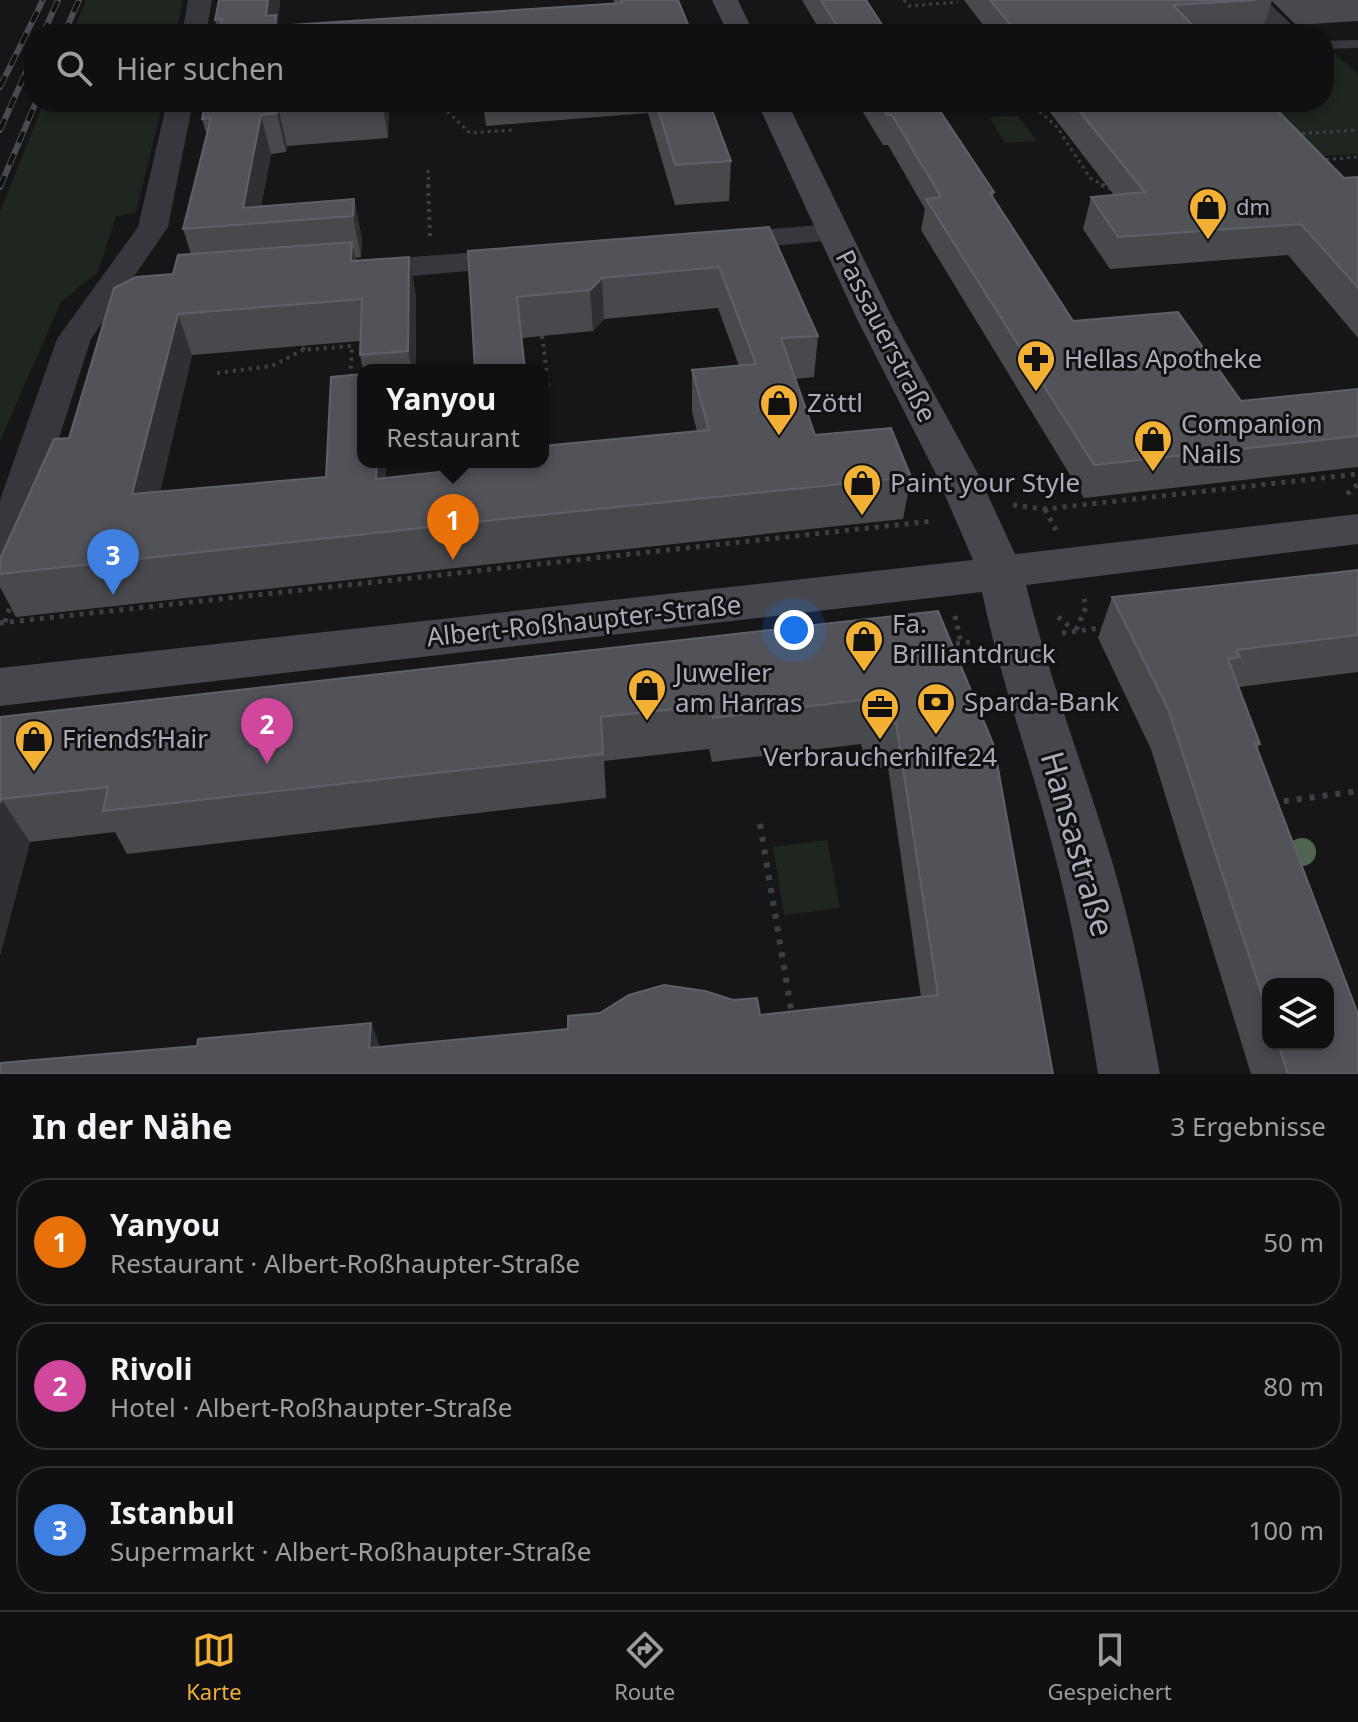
<!DOCTYPE html>
<html lang="de">
<head>
<meta charset="utf-8">
<style>
	body { margin:0; font-family:"Noto Sans",sans-serif; background:#1e1e20; color:#f1f3f6 }
	.controls { position:absolute; right:24px; bottom:24px; display:grid; overflow:hidden; border-radius:16px; box-shadow:0 4px 12px #0003 }
	.controls button { width:72px; height:72px; display:grid; place-items:center; padding:0; border:0; border-bottom:2px solid #303032; background:#101012; color:#f1f3f6; font:40px sans-serif }
	.you { position:absolute; left:794px; top:630px; width:28px; height:28px; margin:-20px; border:6px solid #fff; border-radius:50%; background:#1a73e8; box-shadow:0 0 0 12px #1a73e833 }
	.badge { display:grid; place-items:center; width:52px; height:52px; border-radius:50%; background:#f2b134; color:#fff; font-size:26px; font-weight:700 }
	.pin { position:absolute; translate:-50% -66px; filter:drop-shadow(0 2px 4px #0008) }
	.pin::after { content:''; position:absolute; top:42px; width:28px; height:24px; background:inherit; clip-path:polygon(0 0,100% 0,50% 100%) }
	.popup { position:absolute; left:357px; top:364px; width:192px; height:104px; box-sizing:border-box; display:grid; place-content:center; border-radius:16px; background:#101012; filter:drop-shadow(0 2px 6px #0005); font-size:26px; white-space:nowrap; color:#9c9d9f }
	.popup b { font-size:30px; color:#f1f3f6 }
	.popup::after { content:''; position:absolute; left:50%; top:100%; margin-left:-16px; border:16px solid transparent; border-top-color:#101012 }
	.list { margin:0; padding:0; list-style:none }
	h2 { display:flex; justify-content:space-between; align-items:center; height:104px; margin:0; padding:0 32px; font-size:34px }
	h2 small { font-size:26px; font-weight:400; color:#9c9d9f }
	.list li { display:grid; grid-template-columns:52px 1fr auto; gap:24px; align-items:center; box-sizing:border-box; height:128px; margin:0 16px 16px; padding:0 16px; border:2px solid #303032; border-radius:32px }
	.list b { display:block; font-size:30px; white-space:nowrap }
	.list p { margin:0; font-size:26px; white-space:nowrap; color:#9c9d9f }
	.list em { font-size:26px; font-style:normal; color:#9c9d9f }
	.icon { flex:none; width:44px; height:44px; fill:none; stroke:currentColor; stroke-width:2; stroke-linecap:round; stroke-linejoin:round }
	.map { position:relative; flex:none; width:1358px; height:1074px; overflow:hidden }
	.search { position:absolute; background:#101012; box-shadow:0 4px 12px #0003; left:24px; right:24px; top:24px; height:88px; display:flex; align-items:center; gap:20px; box-sizing:border-box; padding:0 28px; border-radius:32px; color:#9c9d9f; font-size:30px }
	.sheet { height:536px; background:#101012 }
	nav { display:flex; justify-content:space-around; align-items:center; box-sizing:border-box; height:112px; border-top:2px solid #303032; background:#101012; font-size:22px; color:#9c9d9f }
	nav a { display:grid; justify-items:center; gap:4px }
	nav .on { color:#f2b134 }
	.map>svg:first-child { display:block }
	.green { fill:#1e261f }
	.lines { fill:none; stroke-linecap:round; stroke-linejoin:round }
	.path-far3 { stroke:#3d3f44; stroke-width:3; stroke-dasharray:3 4; stroke-linecap:butt }
	.path-far2 { stroke:#3d3f44; stroke-width:4; stroke-dasharray:3 5; stroke-linecap:butt }
	.path-far1 { stroke:#3d3f44; stroke-width:5; stroke-dasharray:4 6; stroke-linecap:butt }
	.path { stroke:#3d3f44; stroke-width:6; stroke-dasharray:5 8; stroke-linecap:butt }
	.lane { fill:#37383d; fill-rule:evenodd }
	.street { fill:#37383d; fill-rule:evenodd }
	.secondary { fill:#45474d; fill-rule:evenodd }
	.rail-casing { stroke:#4a4c52; stroke-width:6 }
	.rail { stroke:#111113; stroke-width:4; stroke-dasharray:12; stroke-linecap:butt }
	.tree { fill:#506452 }
	.wall { fill:#47494d; fill-rule:evenodd }
	.shaded-wall { fill:#2f3033 }
	.building { fill:#525359; stroke:#5f6168; stroke-width:2 }
	.labels { text-anchor:middle; stroke-width:6; stroke-linejoin:round; paint-order:stroke }
	.far-poi-label { font-size:22px; fill:#a8adb8; stroke:#111113; text-anchor:start }
	.street-label { font-size:26px; fill:#a8adb8; stroke:#111113 }
	.poi-label { font-size:26px; fill:#a8adb8; stroke:#111113; text-anchor:start }
	.near-street-label { font-size:32px; fill:#a8adb8; stroke:#111113 }
</style>
</head>
<body>
<div class="map">
<svg width="1358" height="1074" viewBox="0 0 1358 1074">
	<rect width="100%" height="100%" fill="#161618"/>
	<path class="green" d="M 86,0 L 183,0 L 176,34 L 72,34 Z
		M 1324,52 L 1333,52 L 1358,74 L 1358,154 L 1310,157 L 1257,102 L 1324,102 Z
		M 44,102 L 163,102 L 136,212 L 116,217 L 98,272 L 61,302 L 0,441 L 0,212 Z
		M 1018,116 L 1037,141 L 1005,143 L 989,117 Z
		M 827,840 L 840,908 L 784,915 L 773,847 Z"/>
	<g class="lines">
		<path class="path-far3" d="M 904,0 L 909,6 L 958,2
			M 1196,34 L 1243,31
			M 437,102 L 470,133 L 514,130
			M 1029,102 L 1057,127 L 1090,178 L 1107,187
			M 1295,134 L 1358,130
			M 1319,160 L 1358,157
			M 428,170 L 429,187"/>
		<path class="path-far2" d="M 428,185 L 430,237
			M 1101,185 L 1112,189
			M 542,336 L 549,389 L 543,389
			M 304,347 L 303,350 L 352,346 L 350,381
			M 217,373 L 272,366 L 303,350"/>
		<path class="path-far1" d="M 1347,494 L 1358,484
			M 1013,505 L 1045,509 L 1358,474
			M 1045,509 L 1056,530
			M 955,616 L 961,643
			M 1058,617 L 1075,631
			M 5,622 L 12,601
			M 0,623 L 933,521
			M 1076,630 L 1086,607 L 1084,599
			M 1062,633 L 1107,627
			M 946,644 L 972,642"/>
		<path class="path" d="M 1271,803 L 1358,791
			M 760,824 L 792,1015"/>
		<path class="lane" d="M 1358,40 L 1358,48 L 1324,49 L 1324,41 Z"/>
		<path class="street" d="M 188,0 L 212,0 L 206,34 L 182,34 Z
			M 1240,0 L 1266,0 L 1301,34 L 1275,34 Z
			M 167,102 L 193,102 L 168,227 L 91,339 L 23,549 L 17,559 L 0,563 L 0,500 L 57,339 L 138,227 Z
			M 833,224 L 844,227 L 848,233 L 844,239 L 722,251 L 711,249 L 707,242 L 711,235 L 722,233 Z
			M 523,249 L 534,251 L 539,258 L 534,265 L 355,281 L 344,278 L 339,271 L 344,264 L 355,261 Z"/>
		<path class="secondary" d="M 712,0 L 738,0 L 754,34 L 728,34 Z
			M 757,102 L 787,102 L 893,319 L 977,472 L 1015,554 L 1358,514 L 1358,544 L 1026,585 C 1048,674 1081,760 1108,848 C 1131,922 1146,998 1160,1074 L 1098,1074 C 1086,999 1073,925 1054,852 C 1032,764 1000,680 982,592 L 0,706 L 0,668 L 973,560 L 935,472 L 857,319 Z"/>
		<defs>
			<path id="rail" d="M 43,34 L 58,0
				M 64,34 L 79,0
				M 0,87 L 43,0
				M 0,130 L 34,54
				M 0,187 L 36,102"/>
		</defs>
		<use href="#rail" class="rail-casing"/>
		<use href="#rail" class="rail"/>
	</g>
	<circle class="tree" cx="1302" cy="852" r="14"/>
	<path class="wall" d="M 219,0 L 280,0 L 278,21 L 279,26 L 615,4 L 613,0 L 678,0 L 219,34 L 215,20 Z
		M 802,0 L 866,0 L 888,34 L 822,34 Z
		M 964,0 L 1358,0 L 1358,21 L 1296,25 L 1272,1 L 1263,27 L 1198,31 L 1201,34 L 990,34 Z
		M 205,102 L 389,102 L 388,138 L 287,146 L 286,152 L 271,154 L 261,206 L 354,199 L 362,240 L 361,257 L 355,258 L 356,261 L 409,257 L 416,297 L 416,370 L 363,370 L 360,355 L 360,341 L 192,355 L 160,491 L 326,477 L 363,462 L 386,462 L 386,478 L 466,469 L 697,431 L 692,412 L 692,370 L 739,366 L 718,308 L 604,319 L 593,331 L 522,338 L 468,251 L 769,227 L 818,336 L 814,377 L 795,379 L 815,435 L 911,477 L 903,519 L 554,557 L 16,617 L 0,587 L 0,559 L 69,438 L 173,274 L 191,254 L 183,229 L 207,136 L 202,119 Z
		M 483,102 L 712,102 L 711,109 L 731,161 L 729,201 L 675,205 L 648,113 L 486,126 Z
		M 862,102 L 934,102 L 994,192 L 993,198 L 1073,321 L 1241,401 L 1358,389 L 1358,467 L 1084,498 L 921,230 L 925,209 L 888,145 L 883,145 L 861,109 Z
		M 1042,102 L 1269,102 L 1344,178 L 1358,177 L 1358,338 L 1288,255 L 1110,269 L 1083,229 L 1091,197 L 1114,195 Z
		M 1358,570 L 1358,672 L 1239,687 L 1260,744 L 1257,749 L 1358,1074 L 1251,1074 L 1151,749 L 1098,638 L 1112,597 ZM 1268,984 L 1328,1044 L 1268,1044 Z
		M 938,611 L 1053,1074 L 197,1046 L 371,1023 L 380,1047 L 760,1015 L 921,997 L 888,767 L 868,769 L 861,744 L 712,762 L 709,749 L 604,761 L 606,798 L 127,854 L 115,832 L 30,842 L 0,955 L 0,717 Z"/>
	<path class="shaded-wall" d="M 268,0 L 280,0 L 278,21 L 280,34 L 266,16 Z
		M 382,102 L 389,102 L 388,138 Z
		M 278,107 L 287,146 L 286,152 L 277,113 Z
		M 261,115 L 271,154 L 258,223 L 243,208 Z
		M 354,199 L 362,240 L 361,257 L 353,216 Z
		M 352,242 L 360,282 L 359,302 L 351,261 Z
		M 409,257 L 416,297 L 416,370 L 412,370 L 408,351 Z
		M 602,278 L 604,319 L 593,331 L 590,290 Z
		M 178,314 L 192,355 L 150,536 L 132,494 Z
		M 377,462 L 386,462 L 386,521 L 376,479 Z
		M 1,799 L 30,842 L 0,955 L 0,803 Z
		M 371,1023 L 386,1062 L 369,1048 Z"/>
	<path class="building" d="M 219,0 L 268,0 L 266,16 L 276,15 L 275,26 L 622,3 L 621,0 L 678,0 L 692,34 L 219,34 L 222,19 L 215,20 Z
		M 821,0 L 866,0 L 888,34 L 842,34 Z
		M 990,0 L 1256,0 L 1173,5 L 1201,34 L 1018,34 Z
		M 205,102 L 347,102 L 278,107 L 277,113 L 261,115 L 243,208 L 354,199 L 353,216 L 183,229 L 211,118 L 202,119 Z
		M 656,102 L 709,102 L 731,161 L 675,165 Z
		M 879,102 L 934,102 L 994,192 L 990,193 L 1073,321 L 1178,312 L 1241,401 L 1358,389 L 1358,436 L 1094,465 L 926,199 L 941,197 L 892,115 L 887,115 Z
		M 1072,102 L 1269,102 L 1344,178 L 1358,177 L 1358,288 L 1301,224 L 1118,237 L 1091,197 L 1145,192 Z
		M 769,227 L 818,336 L 781,338 L 815,435 L 891,428 L 911,477 L 550,514 L 0,574 L 0,559 L 54,439 L 69,438 L 114,288 L 136,277 L 173,274 L 178,255 L 352,242 L 351,261 L 409,257 L 408,351 L 360,355 L 362,299 L 178,314 L 132,494 L 326,477 L 331,377 L 363,374 L 363,462 L 377,462 L 376,479 L 466,469 L 466,462 L 543,462 L 543,446 L 709,430 L 692,370 L 756,364 L 719,267 L 602,278 L 590,290 L 517,297 L 525,370 L 475,370 L 468,251 Z
		M 1358,570 L 1358,635 L 1236,650 L 1240,657 L 1228,659 L 1260,744 L 1255,743 L 1358,1014 L 1358,1074 L 1288,1074 L 1278,1044 L 1328,1044 L 1328,984 L 1268,984 L 1268,1013 L 1168,709 L 1112,597 Z
		M 938,611 L 994,746 L 1053,1074 L 0,1074 L 0,1063 L 197,1046 L 198,1039 L 371,1023 L 369,1048 L 568,1029 L 568,1016 L 600,1013 L 629,995 L 664,985 L 705,991 L 733,1000 L 757,998 L 760,1015 L 938,995 L 896,723 L 876,725 L 869,699 L 713,718 L 710,705 L 601,717 L 603,754 L 103,811 L 108,787 L 1,799 L 0,803 L 0,717 Z"/>
	<defs>
		<symbol id="shop-pin" viewBox="-11 -11 22 30"><path d="M0 17L-7.5 6A9.5 9.5 0 1 1 7.5 6Z" fill="#f2b134" stroke="#111113"/><path d="M-5-2.5h2.3a2.7 3.5 0 0 1 5.4 0H5L5.5 6h-11ZM-1.5-2.5h3a1.5 2.3 0 0 0-3 0Z" fill="#111"/></symbol>
		<symbol id="pharmacy-pin" viewBox="-11 -11 22 30"><path d="M0 17L-7.5 6A9.5 9.5 0 1 1 7.5 6Z" fill="#f2b134" stroke="#111113"/><path d="M-2-6h4v4h4v4h-4v4h-4v-4h-4v-4h4Z" fill="#111"/></symbol>
		<symbol id="bank-pin" viewBox="-11 -11 22 30"><path d="M0 17L-7.5 6A9.5 9.5 0 1 1 7.5 6Z" fill="#f2b134" stroke="#111113"/><path d="M-6-4H6V4H-6ZM0-2.3a2.3 2.3 0 1 0 0 4.6a2.3 2.3 0 1 0 0-4.6Z" fill="#111"/></symbol>
		<symbol id="office-pin" viewBox="-11 -11 22 30"><path d="M0 17L-7.5 6A9.5 9.5 0 1 1 7.5 6Z" fill="#f2b134" stroke="#111113"/><path d="M-6-3h4V-5.5h4V-3h4V5H-6ZM-1-4.5V-3h2v-1.5ZM-6 0V1H6V0Z" fill="#111"/></symbol>
	</defs>
	<g fill-rule="evenodd">
		<use href="#shop-pin" x="1186" y="185" width="44" height="60"/>
		<use href="#pharmacy-pin" x="1014" y="337" width="44" height="60"/>
		<use href="#shop-pin" x="757" y="381" width="44" height="60"/>
		<use href="#shop-pin" x="1131" y="417" width="44" height="60"/>
		<use href="#shop-pin" x="840" y="461" width="44" height="60"/>
		<use href="#shop-pin" x="842" y="617" width="44" height="60"/>
		<use href="#shop-pin" x="625" y="666" width="44" height="60"/>
		<use href="#bank-pin" x="914" y="680" width="44" height="60"/>
		<use href="#office-pin" x="858" y="685" width="44" height="60"/>
		<use href="#shop-pin" x="12" y="717" width="44" height="60"/>
	</g>
	<g class="labels">
		<g class="far-poi-label">
			<text x="1236" y="215">dm</text>
		</g>
		<g class="street-label">
			<text transform="translate(886 336) rotate(63)" y="9">Passauerstraße</text>
			<text transform="translate(584 621) rotate(-6)" y="9">Albert-Roßhaupter-Straße</text>
		</g>
		<g class="poi-label">
			<text x="1064" y="368">Hellas Apotheke</text>
			<text x="807" y="412">Zöttl</text>
			<text x="1181" y="433">Companion<tspan x="1181" dy="30">Nails</tspan></text>
			<text x="890" y="492">Paint your Style</text>
			<text x="892" y="633">Fa.<tspan x="892" dy="30">Brilliantdruck</tspan></text>
			<text x="675" y="682">Juwelier<tspan x="675" dy="30">am Harras</tspan></text>
			<text x="964" y="711">Sparda-Bank</text>
			<text x="62" y="748">Friends’Hair</text>
			<text x="880" y="766" text-anchor="middle">Verbraucherhilfe24</text>
		</g>
		<g class="near-street-label">
			<text transform="translate(1077 844) rotate(74)" y="11">Hansastraße</text>
		</g>
	</g>
</svg>
<div class="controls">
<button><svg class="icon" aria-label="layers" viewBox="0 0 24 24"><path d="M12 4l9 5-9 5-9-5zM3 14l9 5 9-5"/></svg></button>
</div>
<div class="you"></div>
<div class="pin badge" style="left:453px;top:560px;background:#e8710a">1</div>
<div class="popup"><b>Yanyou</b>Restaurant</div>
<div class="pin badge" style="left:267px;top:764px;background:#d1479c">2</div>
<div class="pin badge" style="left:113px;top:595px;background:#3f7fe0">3</div>
<div class="search"><svg class="icon" aria-label="search" viewBox="0 0 24 24"><circle cx="10" cy="10" r="6"/><path d="M15 15l6 6"/></svg>Hier suchen</div>
</div>
<section class="sheet">
<h2>In der Nähe<small>3 Ergebnisse</small></h2>
<ul class="list">
<li><span class="badge" style="background:#e8710a">1</span><div><b>Yanyou</b><p>Restaurant · Albert-Roßhaupter-Straße</p></div><em>50 m</em></li>
<li><span class="badge" style="background:#d1479c">2</span><div><b>Rivoli</b><p>Hotel · Albert-Roßhaupter-Straße</p></div><em>80 m</em></li>
<li><span class="badge" style="background:#3f7fe0">3</span><div><b>Istanbul</b><p>Supermarkt · Albert-Roßhaupter-Straße</p></div><em>100 m</em></li>
</ul>
</section>
<nav>
<a class="on"><svg class="icon" aria-label="map" viewBox="0 0 24 24"><path d="M3 6l6-2 6 2 6-2v14l-6 2-6-2-6 2zM9 4v14M15 6v14"/></svg>Karte</a>
<a><svg class="icon" aria-label="directions" viewBox="0 0 24 24"><path d="M12 3l9 9-9 9-9-9zM9 14v-3h6M13 9l2 2-2 2"/></svg>Route</a>
<a><svg class="icon" aria-label="saved" viewBox="0 0 24 24"><path d="M7 4h10v16l-5-4-5 4z"/></svg>Gespeichert</a>
</nav>
</body>
</html>
